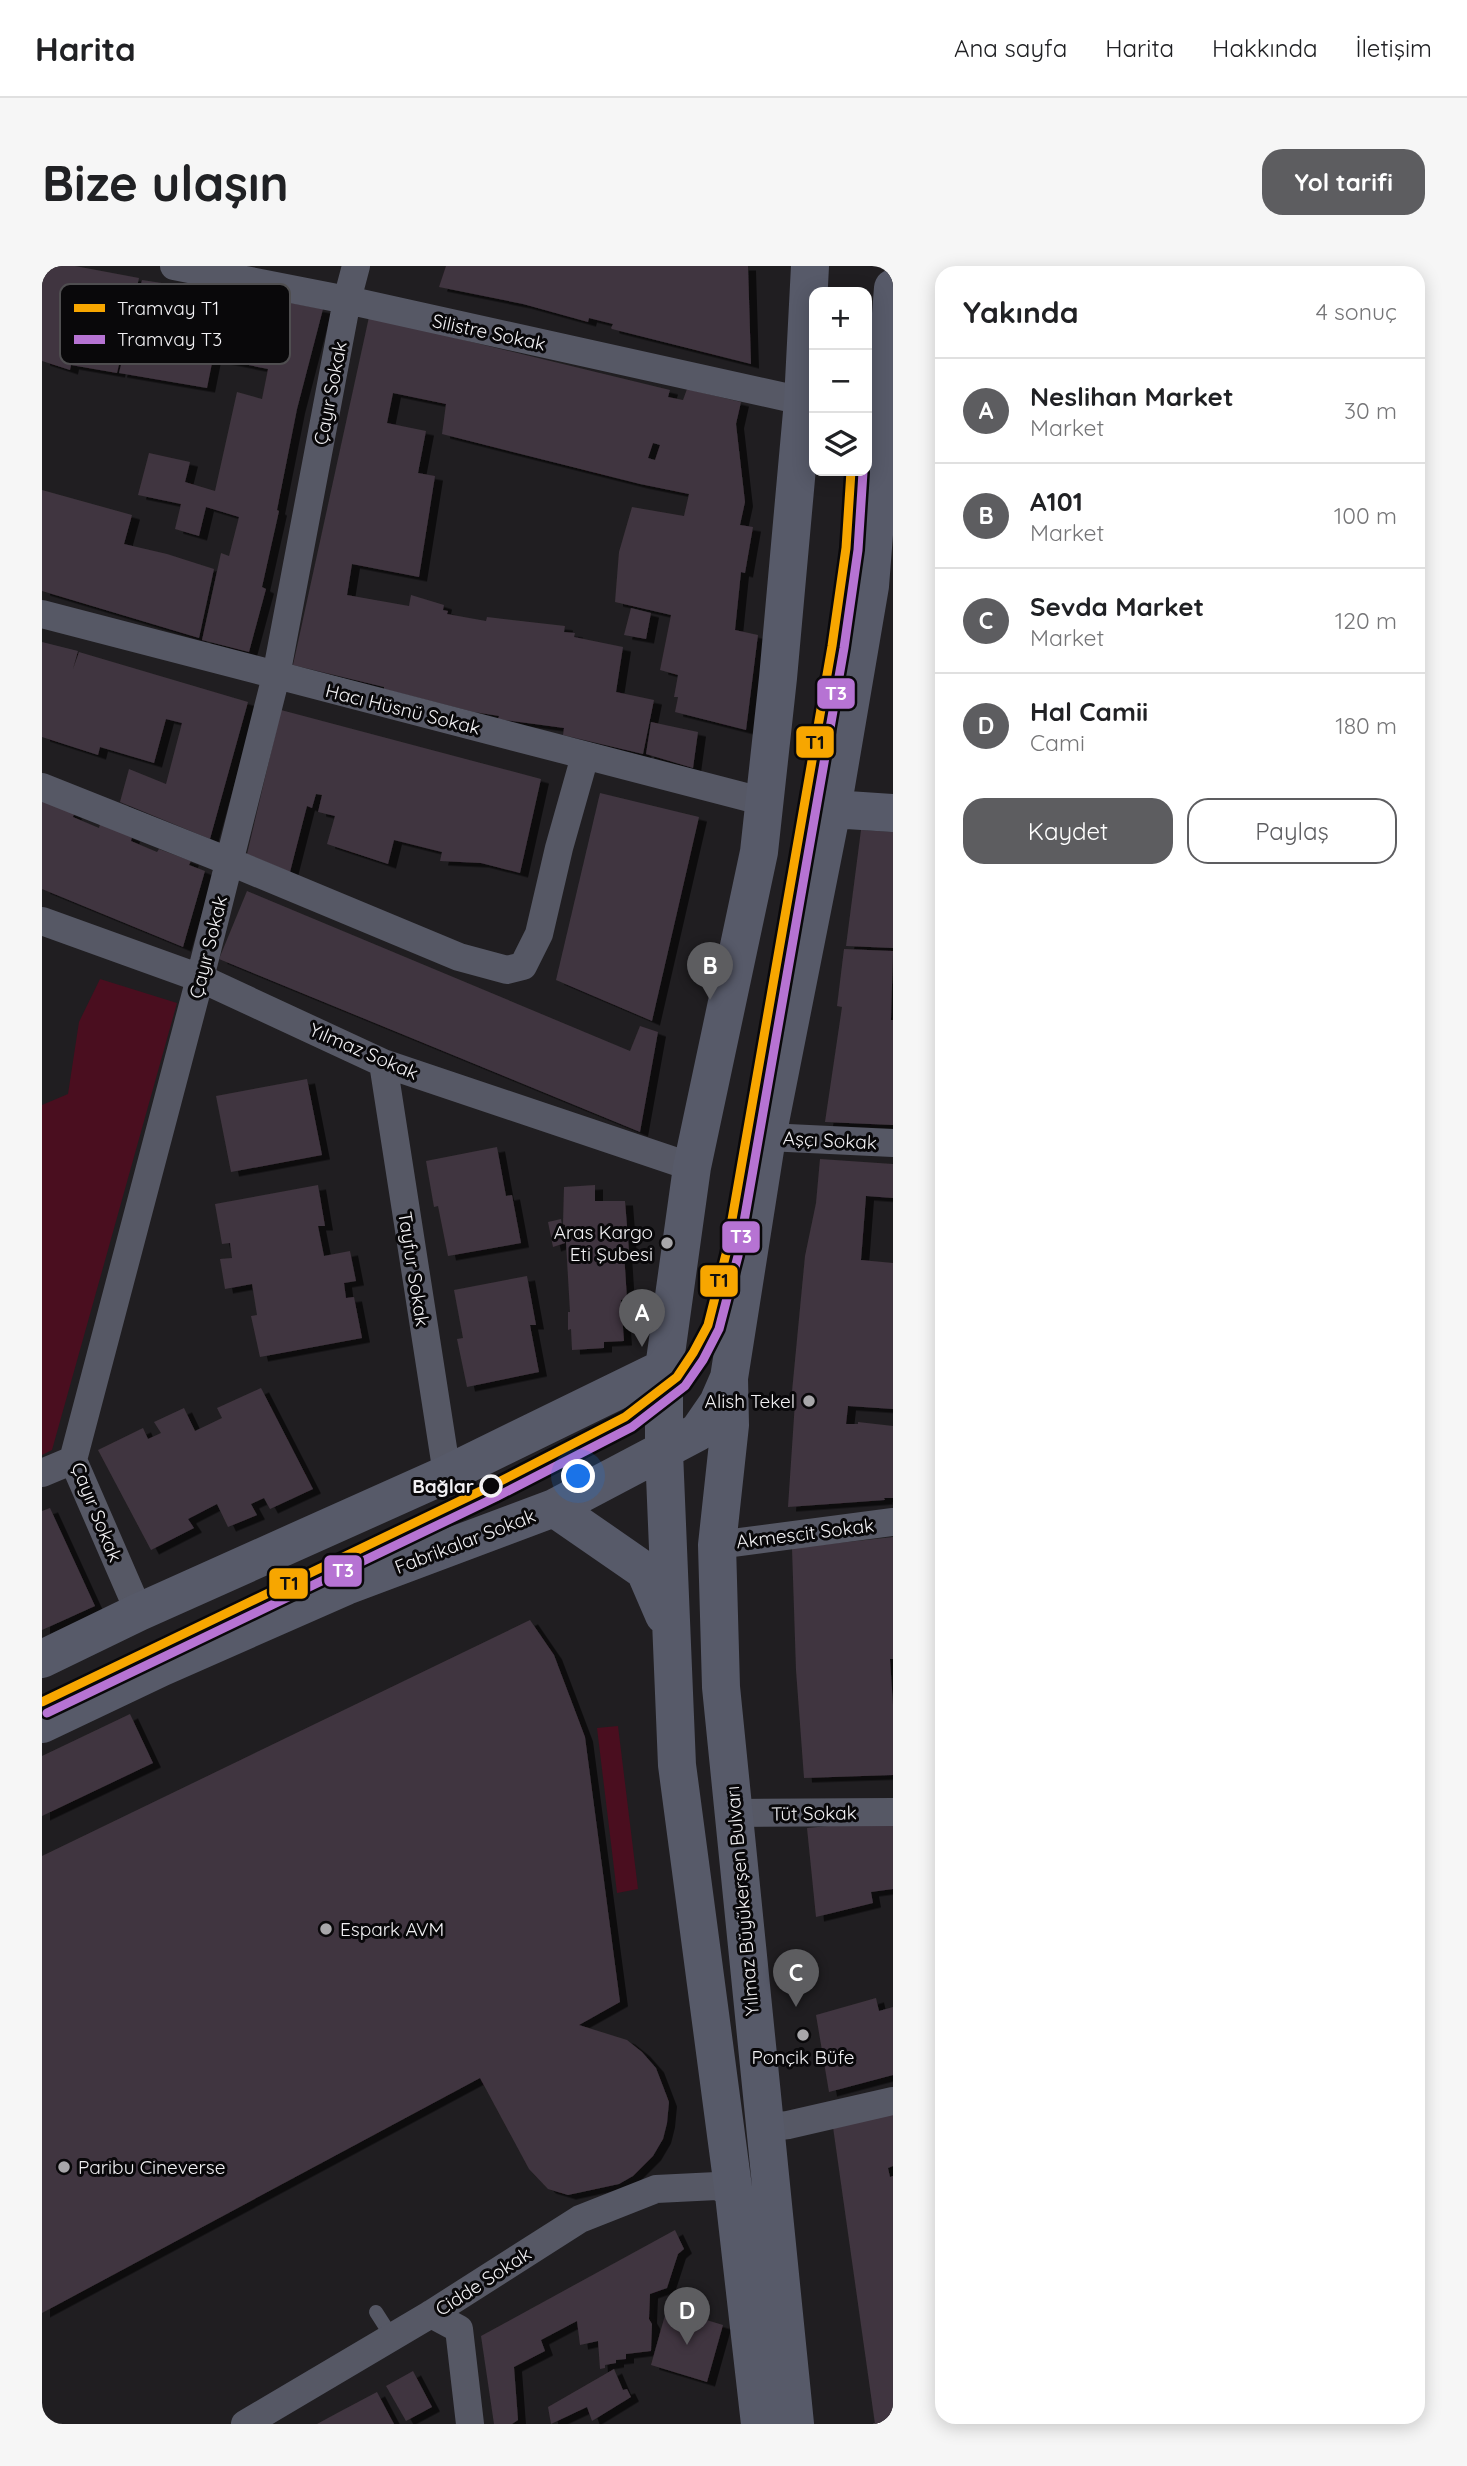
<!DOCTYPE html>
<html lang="tr">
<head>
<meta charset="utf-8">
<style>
	body { margin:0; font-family:Quicksand,sans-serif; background:#f6f6f6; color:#202124 }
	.controls { position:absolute; right:21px; top:21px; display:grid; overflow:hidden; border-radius:14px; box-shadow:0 4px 18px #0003 }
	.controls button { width:63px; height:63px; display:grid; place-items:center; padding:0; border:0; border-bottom:2px solid #e0e0e0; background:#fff; color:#202124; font:35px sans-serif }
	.you { position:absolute; left:537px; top:1211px; width:24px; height:24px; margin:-18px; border:5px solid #fff; border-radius:50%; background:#1a73e8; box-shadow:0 0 0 10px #1a73e833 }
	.badge { display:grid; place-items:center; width:46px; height:46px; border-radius:50%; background:#5d5d60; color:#fff; font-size:23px; font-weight:700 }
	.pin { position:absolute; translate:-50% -58px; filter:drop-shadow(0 2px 4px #0008) }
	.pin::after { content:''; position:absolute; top:37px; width:24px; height:21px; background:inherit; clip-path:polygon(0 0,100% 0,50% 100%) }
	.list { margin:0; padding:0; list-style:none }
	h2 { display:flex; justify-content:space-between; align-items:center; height:91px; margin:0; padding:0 28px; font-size:30px }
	h2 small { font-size:23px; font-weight:400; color:#757577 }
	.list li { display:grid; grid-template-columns:46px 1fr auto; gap:21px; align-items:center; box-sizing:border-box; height:105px; padding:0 28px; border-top:2px solid #e0e0e0 }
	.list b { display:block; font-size:26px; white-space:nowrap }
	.list p { margin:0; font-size:23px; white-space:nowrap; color:#757577 }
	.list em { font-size:23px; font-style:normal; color:#757577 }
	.actions { display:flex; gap:14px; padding:21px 28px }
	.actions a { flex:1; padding:16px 0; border:2px solid #5d5d60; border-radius:21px; text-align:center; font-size:24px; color:#5d5d60 }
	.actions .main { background:#5d5d60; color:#fff }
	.icon { flex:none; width:38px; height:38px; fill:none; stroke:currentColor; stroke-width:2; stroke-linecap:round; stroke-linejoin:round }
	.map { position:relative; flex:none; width:851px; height:2158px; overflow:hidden; border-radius:21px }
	header { display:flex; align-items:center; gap:42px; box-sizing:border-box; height:98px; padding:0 35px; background:#fff; border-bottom:2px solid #e0e0e0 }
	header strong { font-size:33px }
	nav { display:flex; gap:38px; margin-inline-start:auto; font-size:24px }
	.intro { display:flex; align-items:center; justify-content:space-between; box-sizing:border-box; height:168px; padding:0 42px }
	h1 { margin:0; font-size:49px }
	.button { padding:18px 32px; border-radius:21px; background:#5d5d60; color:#fff; font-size:24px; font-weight:700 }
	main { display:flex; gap:42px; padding:0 42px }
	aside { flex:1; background:#fff; border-radius:21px; box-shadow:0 4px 18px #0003 }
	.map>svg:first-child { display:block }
	.green { fill:#4a0e1f }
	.building { fill:#40353f; fill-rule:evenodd; filter:url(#shadow) }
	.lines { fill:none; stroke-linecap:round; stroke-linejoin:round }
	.service { stroke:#565865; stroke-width:14 }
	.minor { stroke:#565865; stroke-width:28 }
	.secondary { stroke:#575a69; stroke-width:38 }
	.tram-1-casing { stroke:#09080a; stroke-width:14 }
	.tram-2-casing { stroke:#09080a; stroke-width:14 }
	.tram-1 { stroke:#f7a600; stroke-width:9 }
	.tram-2 { stroke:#b673d3; stroke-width:9 }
	.poi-dot { fill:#a8a7aa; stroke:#09080a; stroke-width:2.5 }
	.stop-dot { fill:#09080a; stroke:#f2f1f4; stroke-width:3.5 }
	.labels { text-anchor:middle; stroke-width:6; stroke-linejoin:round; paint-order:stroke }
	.street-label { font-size:19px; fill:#f2f1f4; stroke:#09080a }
	.poi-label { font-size:19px; fill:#f2f1f4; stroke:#09080a; text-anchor:end }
	.stop-label { font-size:19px; font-weight:bold; fill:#f2f1f4; stroke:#09080a; text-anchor:end }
	.key { fill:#09080a; stroke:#4f4e50; stroke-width:2 }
	.key-label { font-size:19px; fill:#f2f1f4 }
	.line-badge { stroke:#09080a; stroke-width:2.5 }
	.badge-label { font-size:19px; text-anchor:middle; font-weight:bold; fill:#fff }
	.pale-badge-label { font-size:19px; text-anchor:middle; font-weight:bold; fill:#111 }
</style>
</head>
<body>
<header>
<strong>Harita</strong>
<nav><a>Ana sayfa</a><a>Harita</a><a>Hakkında</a><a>İletişim</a></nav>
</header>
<div class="intro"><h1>Bize ulaşın</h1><a class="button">Yol tarifi</a></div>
<main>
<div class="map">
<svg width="851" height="2158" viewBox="0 0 851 2158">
	<defs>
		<filter id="shadow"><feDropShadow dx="8" dy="4.5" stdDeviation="0" flood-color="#0009"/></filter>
	</defs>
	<rect width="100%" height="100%" fill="#201e21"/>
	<path class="green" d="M 58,713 L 135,737 L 10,1184 L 0,1189 L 0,839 L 26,828 L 37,756 Z
		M 576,1460 L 596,1623 L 575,1627 L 555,1462 Z"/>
	<path class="building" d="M 0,0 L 33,0 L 97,12 L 75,107 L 29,99 L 28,104 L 0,95 Z
		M 404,0 L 706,0 L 709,98 L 570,63 L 569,62 L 571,58 L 547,52 L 546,56 L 481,38 L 397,21 Z
		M 100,14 L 186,27 L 197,30 L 196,35 L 231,43 L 233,34 L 281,43 L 255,143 L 235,244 L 237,245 L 220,321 L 224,323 L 207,386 L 160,374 L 179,287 L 187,290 L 197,251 L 164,241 L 157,270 L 133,263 L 139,238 L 96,229 L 107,187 L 148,196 L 143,216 L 173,225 L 195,126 L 220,133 L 226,103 L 171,92 L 165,122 L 77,107 Z
		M 327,51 L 628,124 L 626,131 L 641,134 L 645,123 L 699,136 L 694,158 L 703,236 L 698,259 L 711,261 L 703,307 L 699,306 L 693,364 L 716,369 L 704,464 L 633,446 L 636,431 L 632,431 L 636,409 L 618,404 L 629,349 L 573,336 L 577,286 L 590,241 L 642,250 L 647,228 L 598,218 L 400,168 L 404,138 L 351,127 L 345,157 L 384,165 L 376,207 L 393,210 L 377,311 L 310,298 L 305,329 L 367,340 L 369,329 L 402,339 L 401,344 L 406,345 L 405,348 L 444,355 L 445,351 L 523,360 L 522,366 L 533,367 L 532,371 L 581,381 L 574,426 L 612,434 L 601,488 L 521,469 L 522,462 L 456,453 L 457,450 L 432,446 L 342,423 L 342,421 L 251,399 ZM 611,177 L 618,179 L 613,194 L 606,192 Z
		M 0,224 L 90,249 L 82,278 L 125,288 L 172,303 L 157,372 L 0,325 Z
		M 589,342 L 609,347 L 604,373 L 582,369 Z
		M 0,376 L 36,385 L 31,403 L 37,386 L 206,436 L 168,573 L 78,536 L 87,503 L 124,518 L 140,457 L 124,453 L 112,497 L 58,481 L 56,489 L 0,471 Z
		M 239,444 L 499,513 L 478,607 L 439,597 L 398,595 L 400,586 L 352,574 L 346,598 L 285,578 L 293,550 L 276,546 L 280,529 L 274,528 L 270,542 L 265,540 L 248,606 L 205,588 Z
		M 609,456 L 656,466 L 651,502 L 604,488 Z
		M 558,527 L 657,551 L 610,755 L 514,714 Z
		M 0,535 L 32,548 L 31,551 L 57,562 L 58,558 L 90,571 L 89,575 L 115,586 L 117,583 L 149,595 L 147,599 L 163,605 L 141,681 L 0,623 Z
		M 819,564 L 851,566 L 851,682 L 804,680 Z
		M 205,625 L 588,785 L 598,760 L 616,766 L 598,866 L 177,693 Z
		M 802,683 L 851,685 L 849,754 L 851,754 L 851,859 L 783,856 L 800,741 L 795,740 Z
		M 265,813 L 280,889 L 189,906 L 174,830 Z
		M 455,881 L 464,930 L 470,929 L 479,977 L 406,990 L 396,940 L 392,941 L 384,895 Z
		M 778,893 L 851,898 L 851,932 L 824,930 L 819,994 L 851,997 L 851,1143 L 806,1140 L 804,1158 L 816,1158 L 816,1156 L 851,1160 L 851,1232 L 842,1232 L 843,1234 L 746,1241 L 753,1136 L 749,1136 L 763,990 L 774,937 Z
		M 276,919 L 283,960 L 276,960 L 282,990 L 308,985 L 314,1015 L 302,1017 L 304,1032 L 312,1031 L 320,1072 L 218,1091 L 209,1050 L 215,1049 L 210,1018 L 183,1023 L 178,993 L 190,992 L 188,977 L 180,978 L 173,938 Z
		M 553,919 L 553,935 L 583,935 L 587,985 L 582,986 L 585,1033 L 579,1034 L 582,1075 L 562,1076 L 562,1082 L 530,1084 L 529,1063 L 526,1064 L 526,1046 L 528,1046 L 523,959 L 521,958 L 522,921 Z
		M 519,953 L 523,977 L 511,981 L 506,956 Z
		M 485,1010 L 494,1059 L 488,1059 L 497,1106 L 425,1121 L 415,1073 L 421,1072 L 412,1024 Z
		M 219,1122 L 271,1223 L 228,1243 L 222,1232 L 209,1238 L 215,1249 L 186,1261 L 175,1238 L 146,1253 L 152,1262 L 109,1284 L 56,1184 L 101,1162 L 106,1173 L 119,1167 L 112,1156 L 142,1142 L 153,1165 L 180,1152 L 175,1142 Z
		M 8,1242 L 53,1340 L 0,1364 L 0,1245 Z
		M 851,1271 L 851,1393 L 848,1393 L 851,1439 L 851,1509 L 762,1512 L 754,1404 L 750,1282 Z
		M 488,1354 L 512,1389 L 543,1471 L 578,1736 L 537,1759 L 585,1774 L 600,1786 L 614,1802 L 627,1836 L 625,1857 L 621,1873 L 611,1890 L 591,1910 L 577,1918 L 526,1929 L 506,1923 L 487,1903 L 438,1812 L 0,2047 L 0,1590 Z
		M 88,1448 L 111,1497 L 0,1550 L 0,1490 Z
		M 851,1554 L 851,1623 L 829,1626 L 831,1637 L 774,1651 L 765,1562 Z
		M 834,1732 L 837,1745 L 851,1741 L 851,1809 L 787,1826 L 774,1749 Z
		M 851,1846 L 851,1900 L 846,1902 L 848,1911 L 851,1910 L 851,2158 L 833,2158 L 791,1861 Z
		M 633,1964 L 642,1983 L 636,1988 L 625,2022 L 608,2028 L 607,2053 L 610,2058 L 609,2085 L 584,2088 L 584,2093 L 574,2094 L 574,2097 L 563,2099 L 563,2102 L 558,2103 L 556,2075 L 538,2079 L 535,2055 L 499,2074 L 503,2085 L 472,2101 L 476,2154 L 470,2158 L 452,2158 L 439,2070 Z
		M 625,2042 L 681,2059 L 665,2116 L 609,2099 Z
		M 572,2103 L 581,2124 L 585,2123 L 589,2131 L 550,2155 L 545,2141 L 509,2158 L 506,2141 Z
		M 371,2105 L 390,2141 L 364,2155 L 344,2120 Z
		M 335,2126 L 352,2158 L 275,2158 L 299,2145 Z"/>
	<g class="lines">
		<path class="service" d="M 334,2046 L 350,2071"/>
		<path class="minor" d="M 132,0 L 305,34 L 761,135
			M 0,348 L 723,536
			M 0,521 L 196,599 L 417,691 L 465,704 L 481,700 L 497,668 L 517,582 L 543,490
			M 0,655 L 158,712 L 341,797 L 650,901
			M 341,797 L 405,1208
			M 725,871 L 851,877
			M 0,1207 L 31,1194
			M 675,1279 L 851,1256
			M 97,1346 L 31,1194 L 158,712 L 234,410 L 305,34 L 314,0
			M 693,1547 L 851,1546
			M 722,1862 L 746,1859 L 851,1835
			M 389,2048 L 417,2063 L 428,2158
			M 203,2158 L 389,2048 L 538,1953 L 614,1923 L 675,1920 L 692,1929"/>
		<path class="secondary" d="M 790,543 L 851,547
			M 512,1242 L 603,1305 L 622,1349
			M 0,1393 L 97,1346 L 405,1208 L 622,1102
			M 0,1458 L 120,1401 L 304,1320 L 512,1242 L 656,1166 L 676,1137 L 686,1114
			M 718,2158 L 692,1929 L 635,1499 L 622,1186 L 622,1102 L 650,901 L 717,586 L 736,412 L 761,135 L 768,0
			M 753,2158 L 679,1421 L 675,1279 L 688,1159 L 687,1112 L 725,871 L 790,543 L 828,320 L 851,22"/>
		<defs>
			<path id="tram-1" d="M 0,1436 L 449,1220 L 583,1151 L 635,1111 L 651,1087 L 666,1059 L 684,988 L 790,380 L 804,282 L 809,205"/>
			<path id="tram-2" d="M 5,1447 L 454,1231 L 590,1161 L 643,1120 L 661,1094 L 677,1063 L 696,990 L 802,382 L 816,284 L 821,206"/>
		</defs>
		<use href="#tram-1" class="tram-1-casing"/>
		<use href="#tram-2" class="tram-2-casing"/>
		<use href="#tram-1" class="tram-1"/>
		<use href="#tram-2" class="tram-2"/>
	</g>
	<g class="poi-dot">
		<circle cx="625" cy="977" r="7"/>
		<circle cx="767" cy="1135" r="7"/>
		<circle cx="284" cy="1663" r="7"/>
		<circle cx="761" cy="1769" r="7"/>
		<circle cx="22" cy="1901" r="7"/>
	</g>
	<circle class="stop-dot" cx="449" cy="1220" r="10"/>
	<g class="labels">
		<g class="street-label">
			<text transform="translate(447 66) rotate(12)" y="7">Silistre Sokak</text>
			<text transform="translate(288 127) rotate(-79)" y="7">Çayır Sokak</text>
			<text transform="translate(361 443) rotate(14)" y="7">Hacı Hüsnü Sokak</text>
			<text transform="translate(166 681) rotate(-76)" y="7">Çayır Sokak</text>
			<text transform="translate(322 785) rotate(23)" y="7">Yılmaz Sokak</text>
			<text transform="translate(788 874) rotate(3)" y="7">Aşçı Sokak</text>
			<text transform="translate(372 1003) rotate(81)" y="7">Tayfur Sokak</text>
			<text transform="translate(55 1246) rotate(68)" y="7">Çayır Sokak</text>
			<text transform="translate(763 1267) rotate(-7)" y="7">Akmescit Sokak</text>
			<text transform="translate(423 1275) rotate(-21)" y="7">Fabrikalar Sokak</text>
			<text transform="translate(772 1547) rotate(-1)" y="7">Tüt Sokak</text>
			<text transform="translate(700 1635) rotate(-95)" y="7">Yılmaz Büyükerşen Bulvarı</text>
			<text transform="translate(441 2015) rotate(-33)" y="7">Cidde Sokak</text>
		</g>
		<g class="poi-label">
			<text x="611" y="973">Aras Kargo<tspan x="611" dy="22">Eti Şubesi</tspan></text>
			<text x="753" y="1142">Alish Tekel</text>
			<text x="298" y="1670" text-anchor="start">Espark AVM</text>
			<text x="761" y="1798" text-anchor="middle">Ponçik Büfe</text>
			<text x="36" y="1908" text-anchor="start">Paribu Cineverse</text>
		</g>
		<g class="stop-label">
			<text x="432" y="1227">Bağlar</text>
		</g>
	</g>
	<rect x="18" y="18" width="230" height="80" rx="10" class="key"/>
	<rect x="32" y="38" width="31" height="8" fill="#f7a600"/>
	<rect x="32" y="69" width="31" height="9" fill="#b673d3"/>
	<g class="key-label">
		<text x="75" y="49">Tramvay T1</text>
		<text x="75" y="80">Tramvay T3</text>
	</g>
	<g class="line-badge">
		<rect x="774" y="411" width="40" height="33" rx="7" fill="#b673d3"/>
		<rect x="753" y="459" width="40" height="34" rx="7" fill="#f7a600"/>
		<rect x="679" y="954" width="40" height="34" rx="7" fill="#b673d3"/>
		<rect x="657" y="998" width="40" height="34" rx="7" fill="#f7a600"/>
		<rect x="281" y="1288" width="40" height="34" rx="7" fill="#b673d3"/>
		<rect x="226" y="1301" width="41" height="33" rx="7" fill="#f7a600"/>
	</g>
	<g class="badge-label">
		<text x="794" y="434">T3</text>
		<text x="699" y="977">T3</text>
		<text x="301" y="1311">T3</text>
	</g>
	<g class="pale-badge-label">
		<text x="773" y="483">T1</text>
		<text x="677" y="1021">T1</text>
		<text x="247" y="1324">T1</text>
	</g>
</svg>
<div class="controls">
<button>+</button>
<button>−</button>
<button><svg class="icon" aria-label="layers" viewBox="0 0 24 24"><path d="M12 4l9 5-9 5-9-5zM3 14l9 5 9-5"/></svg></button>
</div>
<div class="you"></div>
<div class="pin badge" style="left:600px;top:1081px">A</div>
<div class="pin badge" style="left:668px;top:734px">B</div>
<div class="pin badge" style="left:754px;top:1741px">C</div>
<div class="pin badge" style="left:645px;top:2079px">D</div>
</div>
<aside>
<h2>Yakında<small>4 sonuç</small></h2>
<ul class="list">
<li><span class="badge">A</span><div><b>Neslihan Market</b><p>Market</p></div><em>30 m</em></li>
<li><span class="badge">B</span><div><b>A101</b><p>Market</p></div><em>100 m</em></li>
<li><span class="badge">C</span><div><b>Sevda Market</b><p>Market</p></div><em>120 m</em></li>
<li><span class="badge">D</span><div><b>Hal Camii</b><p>Cami</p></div><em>180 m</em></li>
</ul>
<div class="actions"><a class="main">Kaydet</a><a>Paylaş</a></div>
</aside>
</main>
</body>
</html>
